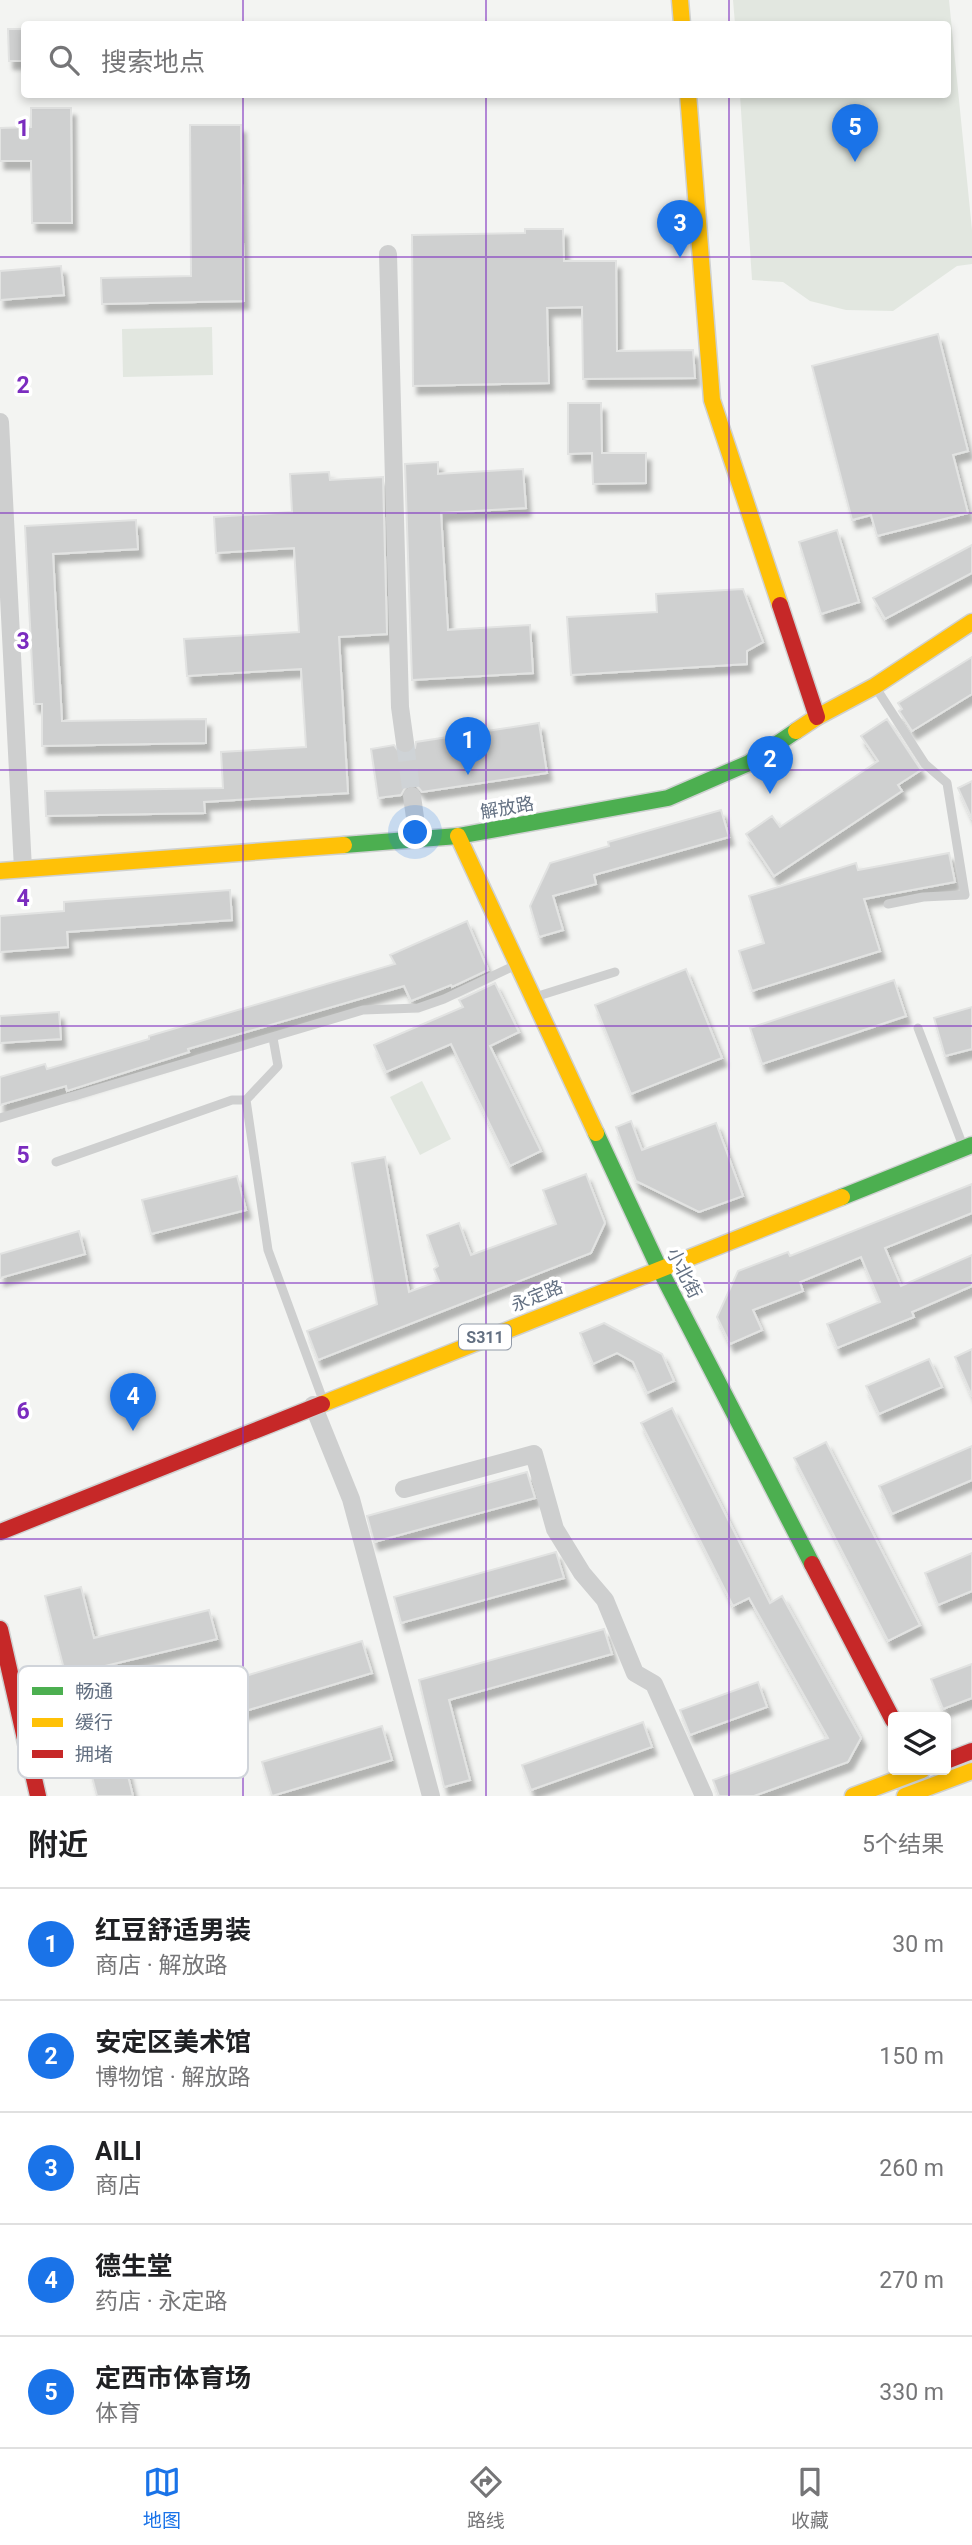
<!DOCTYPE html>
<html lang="zh">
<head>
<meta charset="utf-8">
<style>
	body { margin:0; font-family:Roboto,"Noto Sans SC",sans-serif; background:#f6f6f6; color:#202124 }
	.controls { position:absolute; right:21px; bottom:21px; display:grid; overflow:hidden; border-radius:7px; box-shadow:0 4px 10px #0003 }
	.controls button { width:63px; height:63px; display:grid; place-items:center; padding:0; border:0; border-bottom:2px solid #e0e0e0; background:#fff; color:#202124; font:35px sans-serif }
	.you { position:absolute; left:416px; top:833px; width:24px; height:24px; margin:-18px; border:5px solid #fff; border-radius:50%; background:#1a73e8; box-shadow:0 0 0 10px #1a73e833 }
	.badge { display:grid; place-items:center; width:46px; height:46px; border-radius:50%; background:#1a73e8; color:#fff; font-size:23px; font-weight:700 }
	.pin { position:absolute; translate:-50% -58px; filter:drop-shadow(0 2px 4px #0008) }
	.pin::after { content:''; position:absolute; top:37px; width:24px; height:21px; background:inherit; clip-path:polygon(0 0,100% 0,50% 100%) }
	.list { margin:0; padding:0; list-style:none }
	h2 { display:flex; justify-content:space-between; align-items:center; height:91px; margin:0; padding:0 28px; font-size:30px }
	h2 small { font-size:23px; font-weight:400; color:#757577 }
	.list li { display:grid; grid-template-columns:46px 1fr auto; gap:21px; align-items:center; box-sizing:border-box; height:112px; padding:0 28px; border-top:2px solid #e0e0e0 }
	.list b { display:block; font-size:26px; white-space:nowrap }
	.list p { margin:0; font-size:23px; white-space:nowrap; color:#757577 }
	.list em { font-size:23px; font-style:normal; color:#757577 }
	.icon { flex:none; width:38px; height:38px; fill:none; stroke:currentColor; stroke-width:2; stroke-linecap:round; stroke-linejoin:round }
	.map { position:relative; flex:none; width:972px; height:1796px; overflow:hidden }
	.search { position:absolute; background:#fff; box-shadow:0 4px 10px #0003; left:21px; right:21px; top:21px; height:77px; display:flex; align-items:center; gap:18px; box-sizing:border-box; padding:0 24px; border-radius:7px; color:#757577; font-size:26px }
	.sheet { height:651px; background:#fff }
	nav { display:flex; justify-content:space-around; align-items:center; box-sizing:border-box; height:98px; border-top:2px solid #e0e0e0; background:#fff; font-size:19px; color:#757577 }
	nav a { display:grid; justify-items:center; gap:4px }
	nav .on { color:#1a73e8 }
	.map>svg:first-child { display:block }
	.green { fill:#e2e7e0 }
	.building { fill:#cfd0d0; stroke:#e2e3e2; stroke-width:2; filter:url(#shadow) }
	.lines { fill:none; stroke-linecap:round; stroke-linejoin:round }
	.street-tunnel { stroke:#cfd3d6; stroke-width:18; stroke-dasharray:18 9; stroke-linecap:butt }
	.fast-casing { stroke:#cfd1d1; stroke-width:19 }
	.slow-casing { stroke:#cfd1d1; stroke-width:19 }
	.jam-casing { stroke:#cfd1d1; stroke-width:19 }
	.lane { stroke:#cecfcf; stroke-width:9 }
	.street { stroke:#cecfcf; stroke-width:18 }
	.fast { stroke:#4caf50; stroke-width:16 }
	.slow { stroke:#ffc107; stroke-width:16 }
	.jam { stroke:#c62828; stroke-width:16 }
	.grid { fill:none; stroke:#7b2cbf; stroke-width:2; stroke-opacity:0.55 }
	.labels { text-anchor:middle; stroke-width:7; stroke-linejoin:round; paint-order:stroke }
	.shield { fill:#fff; stroke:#929ba8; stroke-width:2 }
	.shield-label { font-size:16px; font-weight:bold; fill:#637082 }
	.street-label { font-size:18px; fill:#637082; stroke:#fff }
	.key { fill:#fff; stroke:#d0d4da; stroke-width:2 }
	.key-label { font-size:19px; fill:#637082 }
	.grid-label { font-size:23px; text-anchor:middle; font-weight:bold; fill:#7b2cbf; stroke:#fff; stroke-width:7; stroke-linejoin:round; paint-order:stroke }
</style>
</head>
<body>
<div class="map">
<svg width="972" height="1796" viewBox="0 0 972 1796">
	<defs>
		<filter id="shadow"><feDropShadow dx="4.5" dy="8" stdDeviation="2" flood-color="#0004"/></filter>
	</defs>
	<rect width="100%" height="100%" fill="#f3f4f2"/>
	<path class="green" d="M 733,0 L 949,0 L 972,230 L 972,264 L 957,266 L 893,311 L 846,310 L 810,301 L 783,282 L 752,280 L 740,95 L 948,94 L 948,24 L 735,24 Z
		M 212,327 L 213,375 L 123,377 L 122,329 Z
		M 422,1081 L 451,1139 L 420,1155 L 390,1097 Z"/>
	<path class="building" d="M 8,29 L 24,29 L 24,61 L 9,61 Z
		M 31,108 L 71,108 L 72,223 L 32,223 L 31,161 L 0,161 L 0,128 L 31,127 Z
		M 190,125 L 241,125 L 244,301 L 102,304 L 101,278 L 191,276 Z
		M 525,229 L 563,229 L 564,261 L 616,261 L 617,351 L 693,350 L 695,378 L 583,379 L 582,307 L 547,308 L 549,383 L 413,386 L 412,235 L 525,233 Z
		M 61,266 L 64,295 L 0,300 L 0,271 Z
		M 938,334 L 968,451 L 953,455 L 968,513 L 877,536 L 871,515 L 852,520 L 812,366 Z
		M 568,403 L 601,403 L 602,453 L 646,453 L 646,483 L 593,484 L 592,453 L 568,454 Z
		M 438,462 L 438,474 L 523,469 L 526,508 L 441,513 L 448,630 L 530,625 L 533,673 L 412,680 L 405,464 Z
		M 329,472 L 330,480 L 383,477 L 387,634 L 339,637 L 348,793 L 204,802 L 205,813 L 46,816 L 45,791 L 223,788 L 221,752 L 306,747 L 301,669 L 187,676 L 184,639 L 299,632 L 294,548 L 216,553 L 214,517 L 292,512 L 290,474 Z
		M 136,520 L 138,549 L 53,554 L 62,721 L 206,719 L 206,743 L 42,746 L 42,704 L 34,704 L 25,526 Z
		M 837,530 L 859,602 L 821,614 L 799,542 Z
		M 972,545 L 972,573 L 885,619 L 873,598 Z
		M 743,589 L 763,642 L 747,651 L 747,664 L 571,675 L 567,617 L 657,612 L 656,594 Z
		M 972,657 L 972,694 L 912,731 L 899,711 L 902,709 L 898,703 Z
		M 887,719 L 921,770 L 898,785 L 902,791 L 774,876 L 746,834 L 772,816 L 780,827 L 878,761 L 861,736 Z
		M 539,723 L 547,773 L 422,792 L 417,786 L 410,785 L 405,788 L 401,795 L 378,798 L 371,749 L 394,745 L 400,753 L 407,754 L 415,748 L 416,742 Z
		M 972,781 L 972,819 L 958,788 Z
		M 721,810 L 729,837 L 594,875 L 596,884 L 553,896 L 563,930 L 539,937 L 530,906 L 550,863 L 609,846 L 608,842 Z
		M 949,853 L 955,882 L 864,899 L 880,951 L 752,991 L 739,951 L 764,943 L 749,896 L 856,863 L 858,870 Z
		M 230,890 L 232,920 L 67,932 L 68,947 L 0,952 L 0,916 L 64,911 L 64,902 Z
		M 467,921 L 488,970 L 452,987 L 451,985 L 411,1001 L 404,986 L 188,1049 L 189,1052 L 67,1091 L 66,1086 L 0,1105 L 0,1077 L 45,1064 L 47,1069 L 149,1039 L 149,1036 L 395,964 L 390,955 Z
		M 686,969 L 722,1058 L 631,1094 L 595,1005 Z
		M 894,980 L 906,1016 L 762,1064 L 750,1028 Z
		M 495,983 L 519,1032 L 490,1046 L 541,1151 L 510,1166 L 451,1044 L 386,1072 L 374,1045 L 463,1007 L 459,1000 Z
		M 972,1007 L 972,1049 L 945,1056 L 934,1018 Z
		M 59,1012 L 61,1039 L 0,1043 L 0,1016 Z
		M 631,1121 L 642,1150 L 716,1123 L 743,1196 L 699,1212 L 636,1181 L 616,1127 Z
		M 385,1157 L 409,1292 L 439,1281 L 434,1269 L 438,1266 L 427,1235 L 459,1223 L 471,1255 L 556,1224 L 543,1190 L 586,1174 L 605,1223 L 591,1253 L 318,1360 L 307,1331 L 377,1304 L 352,1163 Z
		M 237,1176 L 246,1210 L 151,1234 L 142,1200 Z
		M 972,1184 L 972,1213 L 885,1248 L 901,1286 L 972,1255 L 972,1286 L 912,1312 L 914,1317 L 837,1348 L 827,1324 L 880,1302 L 861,1257 L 800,1282 L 803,1291 L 753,1310 L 762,1330 L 730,1344 L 717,1317 L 738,1271 L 788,1252 L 790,1256 Z
		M 79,1231 L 85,1254 L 0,1278 L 0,1254 Z
		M 604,1323 L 662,1354 L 674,1381 L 647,1393 L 633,1362 L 617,1353 L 593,1364 L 580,1333 Z
		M 972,1349 L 972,1396 L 955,1357 Z
		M 929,1359 L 942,1387 L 879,1414 L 866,1386 Z
		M 672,1408 L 770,1603 L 782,1596 L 861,1738 L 848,1762 L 754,1796 L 719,1796 L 713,1780 L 828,1738 L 749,1598 L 733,1606 L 641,1423 Z
		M 826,1442 L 920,1625 L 888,1641 L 794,1458 Z
		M 972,1446 L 972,1480 L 892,1514 L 879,1486 Z
		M 527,1472 L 535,1498 L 374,1542 L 367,1516 Z
		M 556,1552 L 564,1578 L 401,1623 L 394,1597 Z
		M 972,1553 L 972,1591 L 938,1605 L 925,1573 Z
		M 81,1587 L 94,1638 L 209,1610 L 217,1639 L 101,1667 L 133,1796 L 97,1796 L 45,1596 Z
		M 604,1629 L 612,1654 L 449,1700 L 470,1780 L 444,1787 L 419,1680 Z
		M 362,1641 L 372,1673 L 242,1712 L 232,1680 Z
		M 972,1664 L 972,1698 L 943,1709 L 931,1679 Z
		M 758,1682 L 767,1707 L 690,1735 L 680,1710 Z
		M 643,1722 L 652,1747 L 531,1790 L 522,1765 Z
		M 382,1726 L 392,1760 L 272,1796 L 262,1762 Z"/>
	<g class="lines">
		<path class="street-tunnel" d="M 405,743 L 412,796"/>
		<defs>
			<path id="fast" d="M 344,845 L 458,836 L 668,798 L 749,763 L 796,731
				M 596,1133 L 659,1268 L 812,1564
				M 842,1197 L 972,1145"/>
			<path id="slow" d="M 680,0 L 682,24
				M 688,94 L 712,400 L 780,605
				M 796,731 L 817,717 L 875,686 L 972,622
				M 458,836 L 596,1133
				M 0,871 L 344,845
				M 322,1404 L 842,1197
				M 853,1796 L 922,1770
				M 905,1796 L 972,1771"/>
			<path id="jam" d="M 780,605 L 817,717
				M 0,1532 L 322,1404
				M 812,1564 L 893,1720
				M 0,1629 L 38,1796
				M 946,1761 L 972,1751"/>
		</defs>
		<use href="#fast" class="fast-casing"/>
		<use href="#slow" class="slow-casing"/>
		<use href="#jam" class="jam-casing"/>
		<path class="lane" d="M 876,688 L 925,764 L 947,783 L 965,895 L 923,897 L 888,904
			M 535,997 L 615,972
			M 918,1028 L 963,1146
			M 273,1038 L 278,1066 L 246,1100 L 268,1250 L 323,1400
			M 0,1118 L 363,1010 L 418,1008 L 444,999 L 516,965
			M 56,1162 L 232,1100 L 246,1100"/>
		<path class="street" d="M 388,254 L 400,707 L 405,743
			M 0,422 L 23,869
			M 412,796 L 418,839
			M 313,1405 L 351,1499 L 431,1796
			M 404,1489 L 534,1454 L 555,1529 L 582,1573 L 605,1600 L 635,1673 L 654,1684 L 704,1796"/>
		<use href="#fast" class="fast"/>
		<use href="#slow" class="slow"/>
		<use href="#jam" class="jam"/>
	</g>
	<path class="grid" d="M 243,0 L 243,24M 486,0 L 486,24M 729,0 L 729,24M 243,94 L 243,1796M 486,94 L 486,1796M 729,94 L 729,1796M 0,257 L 972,257M 0,513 L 972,513M 0,770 L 972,770M 0,1026 L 972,1026M 0,1283 L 972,1283M 0,1539 L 972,1539"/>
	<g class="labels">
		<rect class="shield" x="459" y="1324.5" width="52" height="25" rx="5"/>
		<g class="shield-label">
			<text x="485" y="1343">S311</text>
		</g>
		<g class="street-label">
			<text transform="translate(507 808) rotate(-10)" y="6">解放路</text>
			<text transform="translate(684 1273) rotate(63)" y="6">小北街</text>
			<text transform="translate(537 1296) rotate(-22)" y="6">永定路</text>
		</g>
	</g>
	<rect x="18" y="1666" width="230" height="112" rx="10" class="key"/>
	<rect x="32" y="1687" width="31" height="8" fill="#4caf50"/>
	<rect x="32" y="1718" width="31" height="9" fill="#ffc107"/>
	<rect x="32" y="1750" width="31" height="8" fill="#c62828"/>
	<g class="key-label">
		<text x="75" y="1698">畅通</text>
		<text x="75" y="1729">缓行</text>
		<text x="75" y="1761">拥堵</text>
	</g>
	<g class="grid-label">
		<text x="23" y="136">1</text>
		<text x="23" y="393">2</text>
		<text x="23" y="649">3</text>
		<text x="23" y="906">4</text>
		<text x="23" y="1163">5</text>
		<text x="23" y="1419">6</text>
	</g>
</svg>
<div class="controls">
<button><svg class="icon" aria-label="layers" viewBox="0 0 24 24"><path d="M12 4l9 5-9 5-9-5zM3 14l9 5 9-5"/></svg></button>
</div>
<div class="you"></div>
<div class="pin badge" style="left:468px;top:775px">1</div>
<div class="pin badge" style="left:770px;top:794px">2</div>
<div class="pin badge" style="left:680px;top:258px">3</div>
<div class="pin badge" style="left:133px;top:1431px">4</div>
<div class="pin badge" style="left:855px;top:162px">5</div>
<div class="search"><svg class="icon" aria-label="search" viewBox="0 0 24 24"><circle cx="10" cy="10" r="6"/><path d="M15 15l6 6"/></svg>搜索地点</div>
</div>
<section class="sheet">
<h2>附近<small>5个结果</small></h2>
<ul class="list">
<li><span class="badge">1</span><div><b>红豆舒适男装</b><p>商店 · 解放路</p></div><em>30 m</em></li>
<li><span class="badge">2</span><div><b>安定区美术馆</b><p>博物馆 · 解放路</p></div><em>150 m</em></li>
<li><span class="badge">3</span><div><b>AILI</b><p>商店</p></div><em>260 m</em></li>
<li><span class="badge">4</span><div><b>德生堂</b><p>药店 · 永定路</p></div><em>270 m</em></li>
<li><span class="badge">5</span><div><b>定西市体育场</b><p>体育</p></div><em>330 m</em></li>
</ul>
</section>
<nav>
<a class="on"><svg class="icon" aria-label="map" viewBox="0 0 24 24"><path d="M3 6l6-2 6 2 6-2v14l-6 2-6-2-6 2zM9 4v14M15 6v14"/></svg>地图</a>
<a><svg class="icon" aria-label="directions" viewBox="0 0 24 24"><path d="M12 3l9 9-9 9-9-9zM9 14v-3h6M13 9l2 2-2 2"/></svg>路线</a>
<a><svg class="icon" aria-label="saved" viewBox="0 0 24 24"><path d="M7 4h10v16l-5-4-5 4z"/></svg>收藏</a>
</nav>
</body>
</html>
